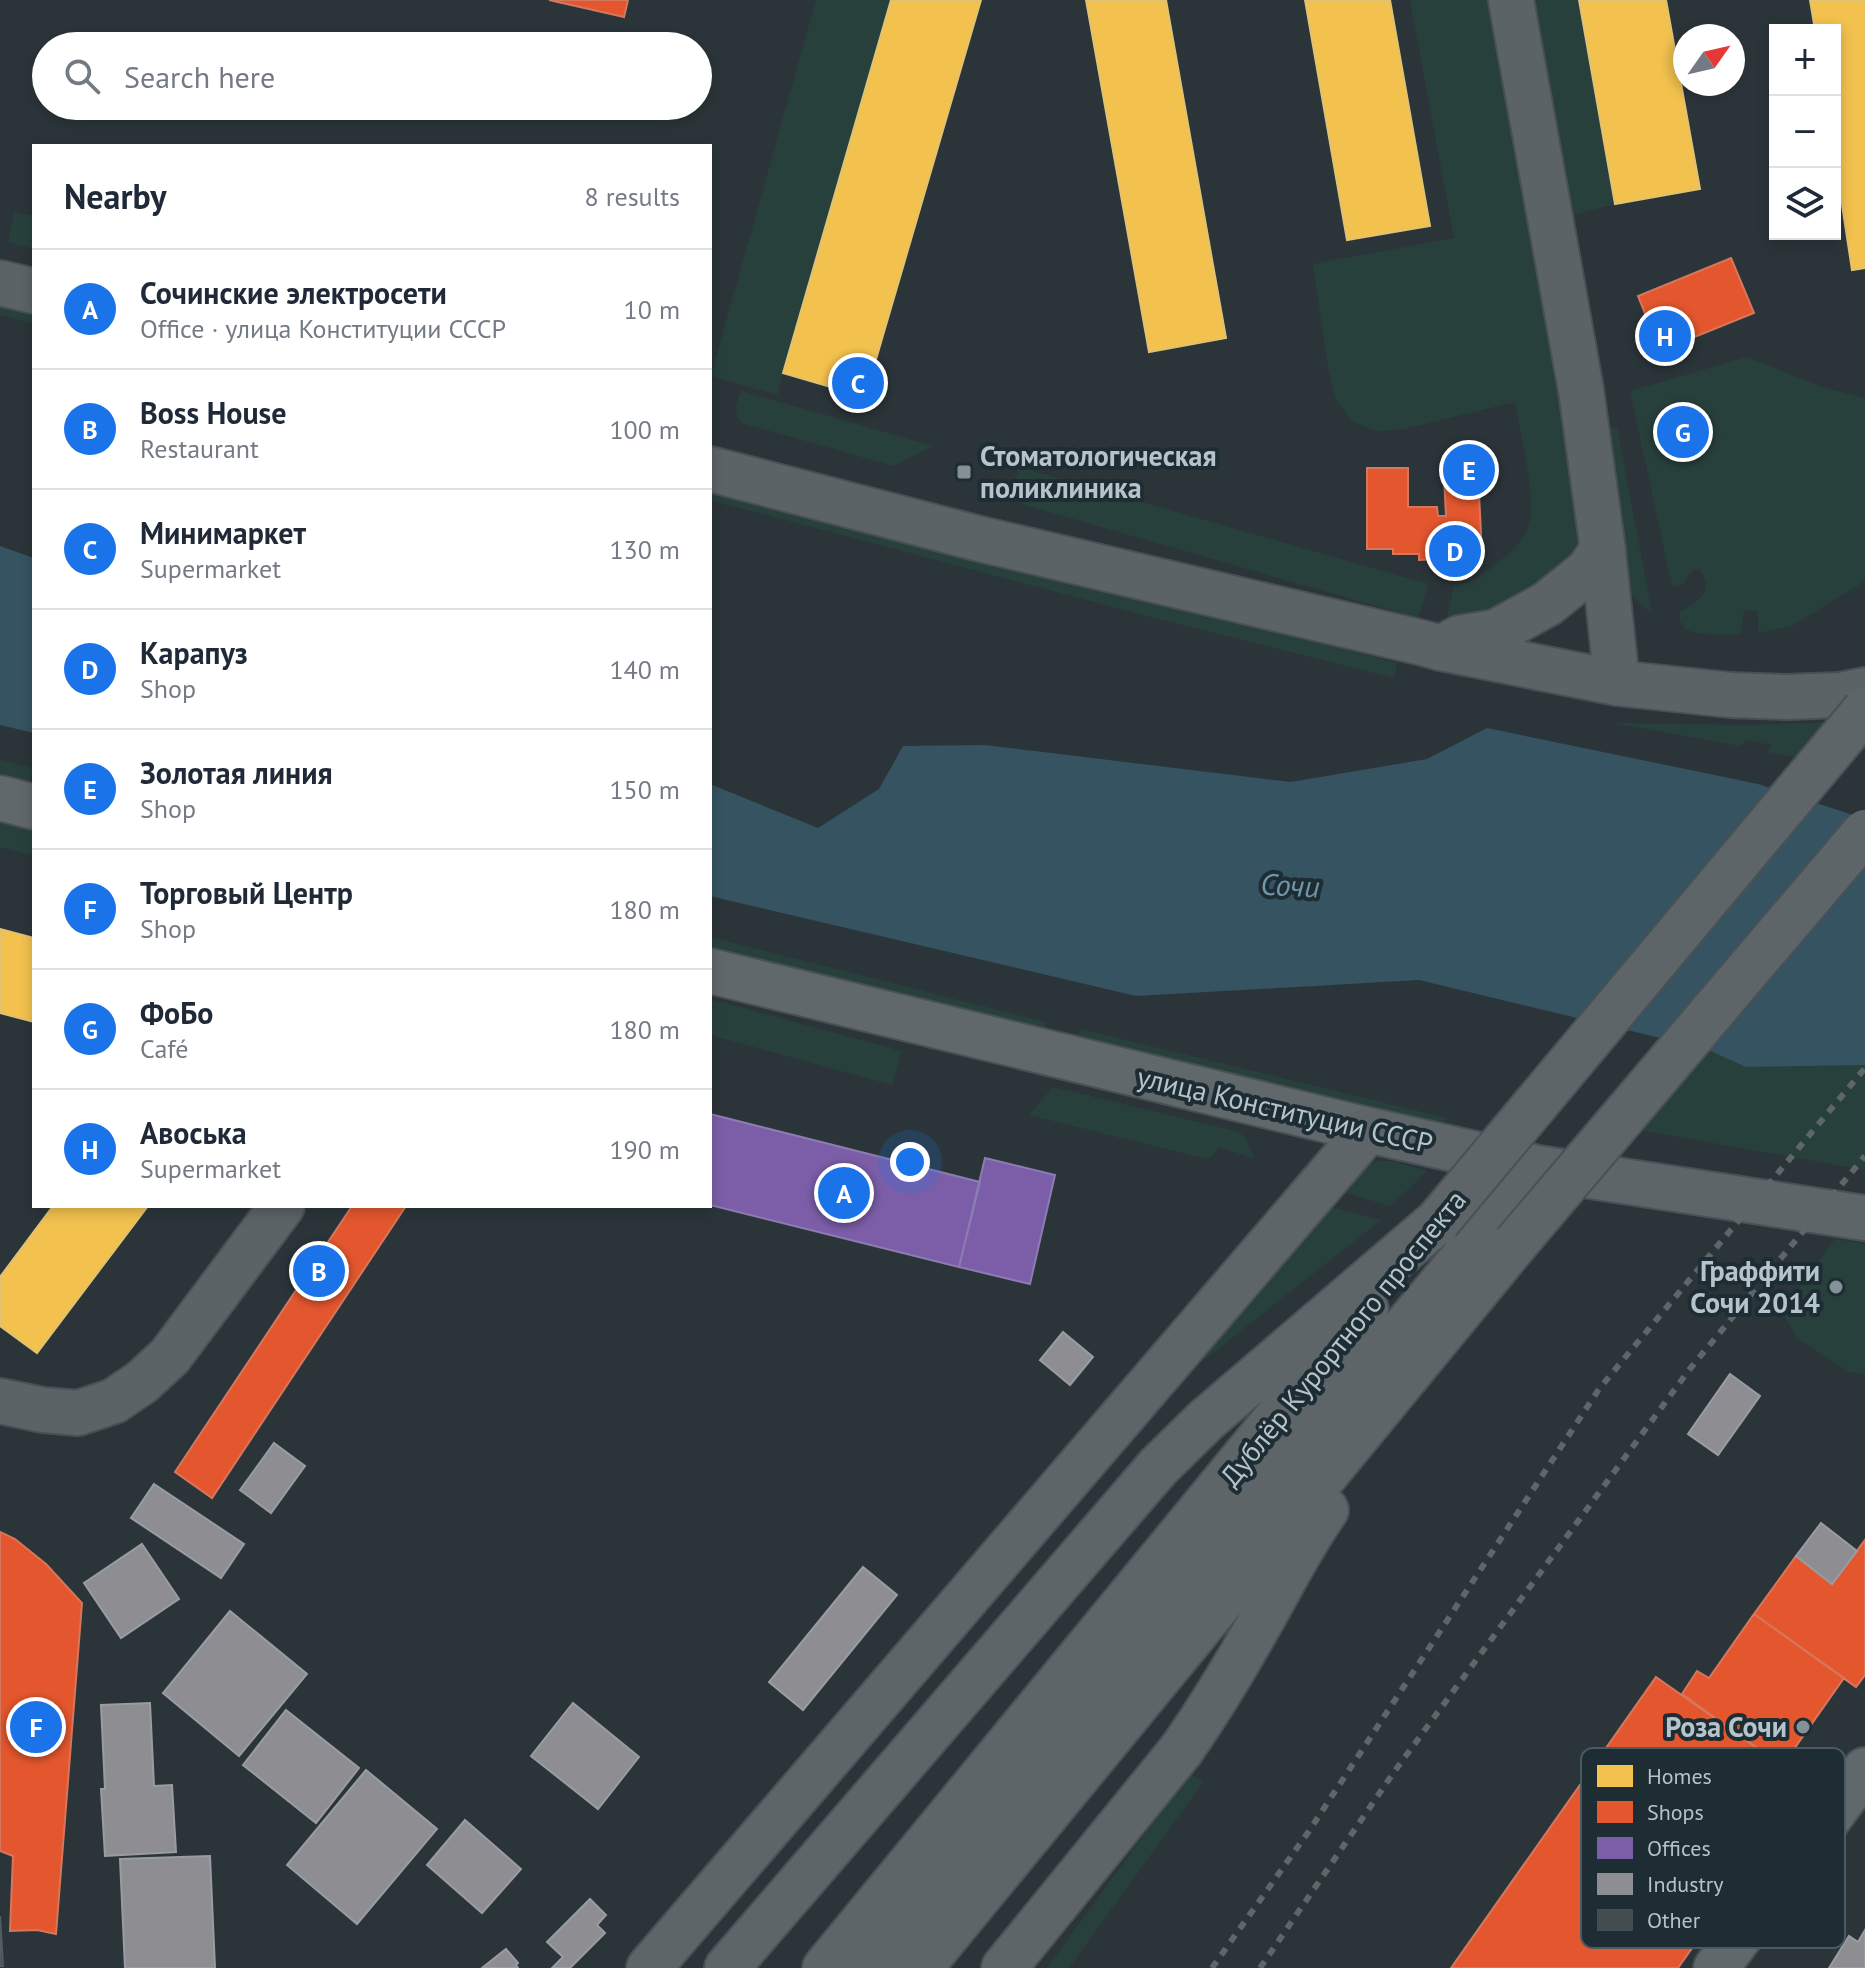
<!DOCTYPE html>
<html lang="en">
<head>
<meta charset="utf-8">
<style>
	body { margin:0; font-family:"PT Sans",sans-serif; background:#f2f2f3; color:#1f2937 }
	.controls { position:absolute; right:24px; top:24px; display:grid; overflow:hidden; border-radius:0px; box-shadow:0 4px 12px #0003 }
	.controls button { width:72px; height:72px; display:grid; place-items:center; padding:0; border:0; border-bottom:2px solid #e0e1e3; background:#fff; color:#1f2937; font:40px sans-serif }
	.compass { position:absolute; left:1673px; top:24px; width:72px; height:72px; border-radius:50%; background:#fff; box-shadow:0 4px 12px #0003; rotate:56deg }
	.you { position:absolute; left:910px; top:1162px; width:28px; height:28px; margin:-20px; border:6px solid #fff; border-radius:50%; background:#1a73e8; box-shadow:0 0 0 12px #1a73e833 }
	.badge { display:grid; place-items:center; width:52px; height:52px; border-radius:50%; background:#1a73e8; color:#fff; font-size:26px; font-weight:700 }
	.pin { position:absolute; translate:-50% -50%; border:4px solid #fff; box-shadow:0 2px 8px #0006 }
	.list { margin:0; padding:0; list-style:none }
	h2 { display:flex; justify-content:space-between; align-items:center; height:104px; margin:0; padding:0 32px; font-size:34px }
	h2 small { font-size:26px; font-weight:400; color:#747a83 }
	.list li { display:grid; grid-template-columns:52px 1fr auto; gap:24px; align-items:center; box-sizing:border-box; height:120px; padding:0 32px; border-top:2px solid #e0e1e3 }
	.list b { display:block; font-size:30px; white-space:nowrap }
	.list p { margin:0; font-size:26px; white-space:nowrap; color:#747a83 }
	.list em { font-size:26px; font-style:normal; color:#747a83 }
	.icon { flex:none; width:44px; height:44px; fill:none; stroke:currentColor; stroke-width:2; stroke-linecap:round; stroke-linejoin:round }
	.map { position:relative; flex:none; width:1865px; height:1968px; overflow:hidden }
	.search { position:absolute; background:#fff; box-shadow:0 4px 12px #0003; left:32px; top:32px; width:680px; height:88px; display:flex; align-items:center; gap:20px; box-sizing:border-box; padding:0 28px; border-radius:44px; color:#747a83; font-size:30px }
	.panel { position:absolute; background:#fff; box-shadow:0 4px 12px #0003; left:32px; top:144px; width:680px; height:1064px; border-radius:0px }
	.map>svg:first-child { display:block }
	.green { fill:#28403c }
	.water { fill:#365361 }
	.homes { fill:#f2c14e; stroke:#e0c273; stroke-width:2 }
	.shops { fill:#e4572e; stroke:#d6775d; stroke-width:2 }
	.offices { fill:#7b5ea7; stroke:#8c7cb2; stroke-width:2 }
	.industry { fill:#8d8d92; stroke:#999da3; stroke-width:2 }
	.building { fill:#434c4f; stroke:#535c61; stroke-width:2 }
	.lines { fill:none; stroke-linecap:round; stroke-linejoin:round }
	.minor-casing { stroke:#495054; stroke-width:48 }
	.tertiary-casing { stroke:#495054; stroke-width:48 }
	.secondary-casing { stroke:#495054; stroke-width:48 }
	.primary-casing { stroke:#495156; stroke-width:48 }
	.minor { stroke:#5b6367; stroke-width:44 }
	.tertiary { stroke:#5b6367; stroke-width:44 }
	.secondary { stroke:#60686c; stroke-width:44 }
	.primary { stroke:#5d6569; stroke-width:44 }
	.rail { stroke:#5f666a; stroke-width:6; stroke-dasharray:8 8; stroke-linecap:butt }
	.primary-bridge-casing { stroke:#495156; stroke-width:48; stroke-linecap:butt }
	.primary-bridge { stroke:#5d6569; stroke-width:44 }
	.poi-dot { fill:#859197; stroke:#1e2d34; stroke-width:3 }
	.labels { text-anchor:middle; stroke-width:8; stroke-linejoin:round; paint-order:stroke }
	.poi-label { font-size:28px; font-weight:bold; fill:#b5c3ca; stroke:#1e2d34; text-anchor:end }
	.street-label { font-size:28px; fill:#b5c3ca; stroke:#1e2d34 }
	.water-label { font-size:30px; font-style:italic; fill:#6f97a9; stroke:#1e2d34 }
	.key { fill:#1e2d34; stroke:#4b5a61; stroke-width:2 }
	.key-label { font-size:22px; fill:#b5c3ca }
</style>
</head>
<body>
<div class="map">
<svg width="1865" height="1968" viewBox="0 0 1865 1968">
	<rect width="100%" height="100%" fill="#2b3539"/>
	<path class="green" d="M 816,0 L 891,0 L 777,395 L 711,376 Z
		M 1410,0 L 1579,0 L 1615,204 L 1551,220 L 1588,571 L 1444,633 L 1454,585 C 1470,584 1480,576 1492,567 C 1507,556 1523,543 1529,525 C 1537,501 1520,430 1515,402 L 1404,429 L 1377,431 L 1353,422 L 1335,398 L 1328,367 L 1313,264 L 1454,238 Z
		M 15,212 L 34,216 L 34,249 L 8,242 Z
		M 0,297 L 34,306 L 34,324 L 0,315 Z
		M 1747,357 L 1822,387 L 1865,398 L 1865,581 L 1792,626 L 1758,633 L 1758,611 L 1744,610 L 1741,634 C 1722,636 1704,635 1686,630 L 1680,621 L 1679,613 C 1697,601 1716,593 1700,570 L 1694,569 L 1690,573 L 1683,584 L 1675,587 L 1672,585 L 1630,391 Z
		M 741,391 L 933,446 L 894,466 L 742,423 C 732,413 737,404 741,391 Z
		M 1617,427 L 1652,614 L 1626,590 L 1593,431 Z
		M 1019,467 L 1428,584 L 1418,618 L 1025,505 L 1018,501 L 1012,489 Z
		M 710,483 L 1397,663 L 1394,678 L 1151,617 L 710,500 Z
		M 1837,722 L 1798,758 L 1768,752 L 1772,745 L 1746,740 L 1740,746 L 1614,723 L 1747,725 Z
		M 0,760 L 32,768 L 30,781 L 0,773 Z
		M 0,816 L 34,825 L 34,856 L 0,847 Z
		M 710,937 L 1046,1022 L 1044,1034 L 710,949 Z
		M 710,999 L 901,1051 L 892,1085 L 710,1035 Z
		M 1080,1029 L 1447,1118 L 1435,1130 L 1077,1042 Z
		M 1706,1049 L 1746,1067 L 1865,1065 L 1865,1170 L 1640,1130 Z
		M 1053,1087 L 1239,1132 L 1246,1139 L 1255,1159 L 1219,1147 L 1212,1156 L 1207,1159 L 1029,1115 Z
		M 1379,1161 L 1393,1161 L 1427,1171 L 1391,1206 L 1333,1189 L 1367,1164 Z
		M 1327,1206 L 1381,1220 L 1171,1386 Z
		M 1835,1239 L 1865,1244 L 1865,1374 L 1849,1372 L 1797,1338 L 1782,1312 Z
		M 1188,1774 L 1204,1781 L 1069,1968 L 1047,1968 Z"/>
	<path class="water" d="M 0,546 L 34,558 L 34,733 L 0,725 Z
		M 1487,728 L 1758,784 L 1865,819 L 1865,1065 L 1746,1067 L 1706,1049 L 1419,980 L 1136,996 L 710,896 L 710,784 L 818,828 L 879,789 L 903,746 L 984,745 L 1291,782 L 1427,759 Z"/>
	<path class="homes" d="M 891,0 L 981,0 L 865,397 L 783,373 Z
		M 1086,0 L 1166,0 L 1226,338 L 1149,352 Z
		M 1305,0 L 1390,0 L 1430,226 L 1347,240 Z
		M 1579,0 L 1666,0 L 1700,189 L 1615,204 Z
		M 1810,0 L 1865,0 L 1865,268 L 1852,270 L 1835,159 L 1835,30 L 1815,30 Z
		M 0,929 L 34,938 L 34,1022 L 0,1013 Z
		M 53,1206 L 148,1206 L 37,1353 L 0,1326 L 0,1277 Z"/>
	<path class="shops" d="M 549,0 L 628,0 L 624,17 Z
		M 1731,258 L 1754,313 L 1660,351 L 1638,296 Z
		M 1477,454 L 1482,553 L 1465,564 L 1442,565 L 1442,559 L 1419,560 L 1419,554 L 1393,554 L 1393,549 L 1367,549 L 1367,468 L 1408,468 L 1408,507 L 1437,507 L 1438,516 L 1446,516 L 1443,456 Z
		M 352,1206 L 406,1206 L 212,1498 L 175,1472 Z
		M 0,1532 L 15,1539 L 46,1564 L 82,1603 L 56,1934 L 37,1930 L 10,1931 L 13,1856 L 0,1851 Z
		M 1865,1540 L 1865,1675 L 1856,1687 L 1754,1614 L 1796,1556 L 1832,1584 Z
		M 1754,1614 L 1844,1678 L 1782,1766 L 1682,1694 L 1697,1671 L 1709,1678 Z
		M 1656,1677 L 1808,1784 L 1678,1968 L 1451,1968 Z"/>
	<path class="offices" d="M 710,1114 L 980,1182 L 959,1267 L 710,1205 Z
		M 985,1158 L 1055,1175 L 1030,1284 L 959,1267 Z"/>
	<path class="industry" d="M 1063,1332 L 1093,1357 L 1070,1385 L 1040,1360 Z
		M 1730,1374 L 1760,1396 L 1718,1455 L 1688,1434 Z
		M 274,1443 L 305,1466 L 271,1513 L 240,1490 Z
		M 154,1484 L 244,1544 L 221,1578 L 131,1518 Z
		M 1821,1523 L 1857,1551 L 1832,1584 L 1796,1556 Z
		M 142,1544 L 179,1599 L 121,1638 L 84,1583 Z
		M 863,1567 L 897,1595 L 803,1710 L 769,1682 Z
		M 230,1611 L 307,1674 L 239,1756 L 163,1693 Z
		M 150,1703 L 154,1786 L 172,1785 L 176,1852 L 105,1856 L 101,1789 L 105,1789 L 101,1705 Z
		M 573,1703 L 639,1757 L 598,1809 L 531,1756 Z
		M 286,1710 L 359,1768 L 316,1823 L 243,1765 Z
		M 366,1770 L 437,1829 L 357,1924 L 287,1865 Z
		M 465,1820 L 521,1869 L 482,1913 L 427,1865 Z
		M 210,1856 L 215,1968 L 125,1968 L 120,1859 Z
		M 590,1899 L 606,1915 L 597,1925 L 605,1933 L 570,1968 L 552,1968 L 563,1957 L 547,1942 Z
		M 1865,1930 L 1865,1968 L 1829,1968 L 1849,1936 L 1858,1942 Z
		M 506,1949 L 518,1963 L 516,1965 L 518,1968 L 482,1968 Z"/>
	<path class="building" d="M 0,1916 L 3,1966 L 0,1966 Z"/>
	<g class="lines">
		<defs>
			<path id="minor" d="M 1511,0 L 1581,390 L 1602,543 L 1617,683
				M 1441,648 L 1460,638 L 1496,632 L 1547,604 L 1588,571 L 1603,549
				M 0,1401 L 43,1410 L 78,1413 L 114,1401 L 142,1382 L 170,1356 L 282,1206"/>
			<path id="tertiary" d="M 0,283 L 34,291
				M 710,469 L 980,539 L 1423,643 L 1441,648 L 1617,683 L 1730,695 L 1787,697 L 1840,695 L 1865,690"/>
			<path id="secondary" d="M 0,798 L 34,807
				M 710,971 L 1368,1130
				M 1716,1968 L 1865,1770"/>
			<path id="primary" d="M 649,1968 L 1368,1130 L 1538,1168 L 1865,1218
				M 727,1968 L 1158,1467 L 1206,1420 L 1438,1221
				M 825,1968 L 1366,1309
				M 870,1968 L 1538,1168
				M 920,1968 L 1515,1244
				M 1004,1968 L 1182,1749 C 1209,1710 1234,1669 1257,1628 C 1280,1588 1300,1547 1326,1510"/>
		</defs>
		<use href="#minor" class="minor-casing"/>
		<use href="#tertiary" class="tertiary-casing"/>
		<use href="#secondary" class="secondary-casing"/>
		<use href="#primary" class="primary-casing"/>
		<use href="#minor" class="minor"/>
		<use href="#tertiary" class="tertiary"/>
		<use href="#secondary" class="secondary"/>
		<use href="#primary" class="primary"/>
		<path class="rail" d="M 1212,1968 L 1309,1831 L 1599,1389 L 1865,1068
			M 1260,1968 L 1394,1772 L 1689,1370 L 1865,1156"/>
		<defs>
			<path id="primary-bridge" d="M 1438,1221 L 1865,710
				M 1515,1244 L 1865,832"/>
		</defs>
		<use href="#primary-bridge" class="primary-bridge-casing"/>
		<use href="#primary-bridge" class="primary-bridge"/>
	</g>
	<g class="poi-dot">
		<rect x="956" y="464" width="16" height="16" rx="4"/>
		<circle cx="1836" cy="1287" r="8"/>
		<circle cx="1803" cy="1727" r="8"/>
	</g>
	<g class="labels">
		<g class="poi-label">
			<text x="980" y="466" text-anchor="start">Стоматологическая<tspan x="980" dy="32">поликлиника</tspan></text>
			<text x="1820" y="1281">Граффити<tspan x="1820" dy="32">Сочи 2014</tspan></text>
			<text x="1787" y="1737">Роза Сочи</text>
		</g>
		<g class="street-label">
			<text transform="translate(1285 1110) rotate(13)" y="10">улица Конституции СССР</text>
			<text transform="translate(1343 1338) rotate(-51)" y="10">Дублёр Курортного проспекта</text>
		</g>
		<g class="water-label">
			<text transform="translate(1290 886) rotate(3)" y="10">Сочи</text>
		</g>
	</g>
	<rect x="1581" y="1748" width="264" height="200" rx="12" class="key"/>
	<rect x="1597" y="1765" width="36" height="22" fill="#f2c14e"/>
	<rect x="1597" y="1801" width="36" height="22" fill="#e4572e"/>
	<rect x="1597" y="1837" width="36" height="22" fill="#7b5ea7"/>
	<rect x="1597" y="1873" width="36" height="22" fill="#8d8d92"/>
	<rect x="1597" y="1909" width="36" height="22" fill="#434c4f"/>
	<g class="key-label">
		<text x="1647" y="1784">Homes</text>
		<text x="1647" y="1820">Shops</text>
		<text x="1647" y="1856">Offices</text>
		<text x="1647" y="1892">Industry</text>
		<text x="1647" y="1928">Other</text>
	</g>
</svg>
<div class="controls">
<button>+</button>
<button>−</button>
<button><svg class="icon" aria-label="layers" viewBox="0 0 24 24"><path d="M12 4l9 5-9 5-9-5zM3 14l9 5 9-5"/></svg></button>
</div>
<svg class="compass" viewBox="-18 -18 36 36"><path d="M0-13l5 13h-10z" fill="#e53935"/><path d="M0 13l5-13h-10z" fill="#747a83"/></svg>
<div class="you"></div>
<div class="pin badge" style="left:844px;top:1193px">A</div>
<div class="pin badge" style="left:319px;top:1271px">B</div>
<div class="pin badge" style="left:858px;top:383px">C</div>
<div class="pin badge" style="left:1455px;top:551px">D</div>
<div class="pin badge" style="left:1469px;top:470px">E</div>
<div class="pin badge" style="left:36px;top:1727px">F</div>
<div class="pin badge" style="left:1683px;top:432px">G</div>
<div class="pin badge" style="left:1665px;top:336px">H</div>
<div class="search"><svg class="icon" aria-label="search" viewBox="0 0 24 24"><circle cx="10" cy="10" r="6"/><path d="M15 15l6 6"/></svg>Search here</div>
<section class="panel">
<h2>Nearby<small>8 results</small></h2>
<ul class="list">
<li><span class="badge">A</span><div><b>Сочинские электросети</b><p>Office · улица Конституции СССР</p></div><em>10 m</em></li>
<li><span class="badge">B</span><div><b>Boss House</b><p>Restaurant</p></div><em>100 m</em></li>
<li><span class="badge">C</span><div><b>Минимаркет</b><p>Supermarket</p></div><em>130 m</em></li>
<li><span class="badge">D</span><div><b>Карапуз</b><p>Shop</p></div><em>140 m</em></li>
<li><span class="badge">E</span><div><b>Золотая линия</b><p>Shop</p></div><em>150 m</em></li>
<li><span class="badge">F</span><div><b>Торговый Центр</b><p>Shop</p></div><em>180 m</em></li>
<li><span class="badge">G</span><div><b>ФоБо</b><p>Café</p></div><em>180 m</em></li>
<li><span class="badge">H</span><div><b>Авоська</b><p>Supermarket</p></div><em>190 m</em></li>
</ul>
</section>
</div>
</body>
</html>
